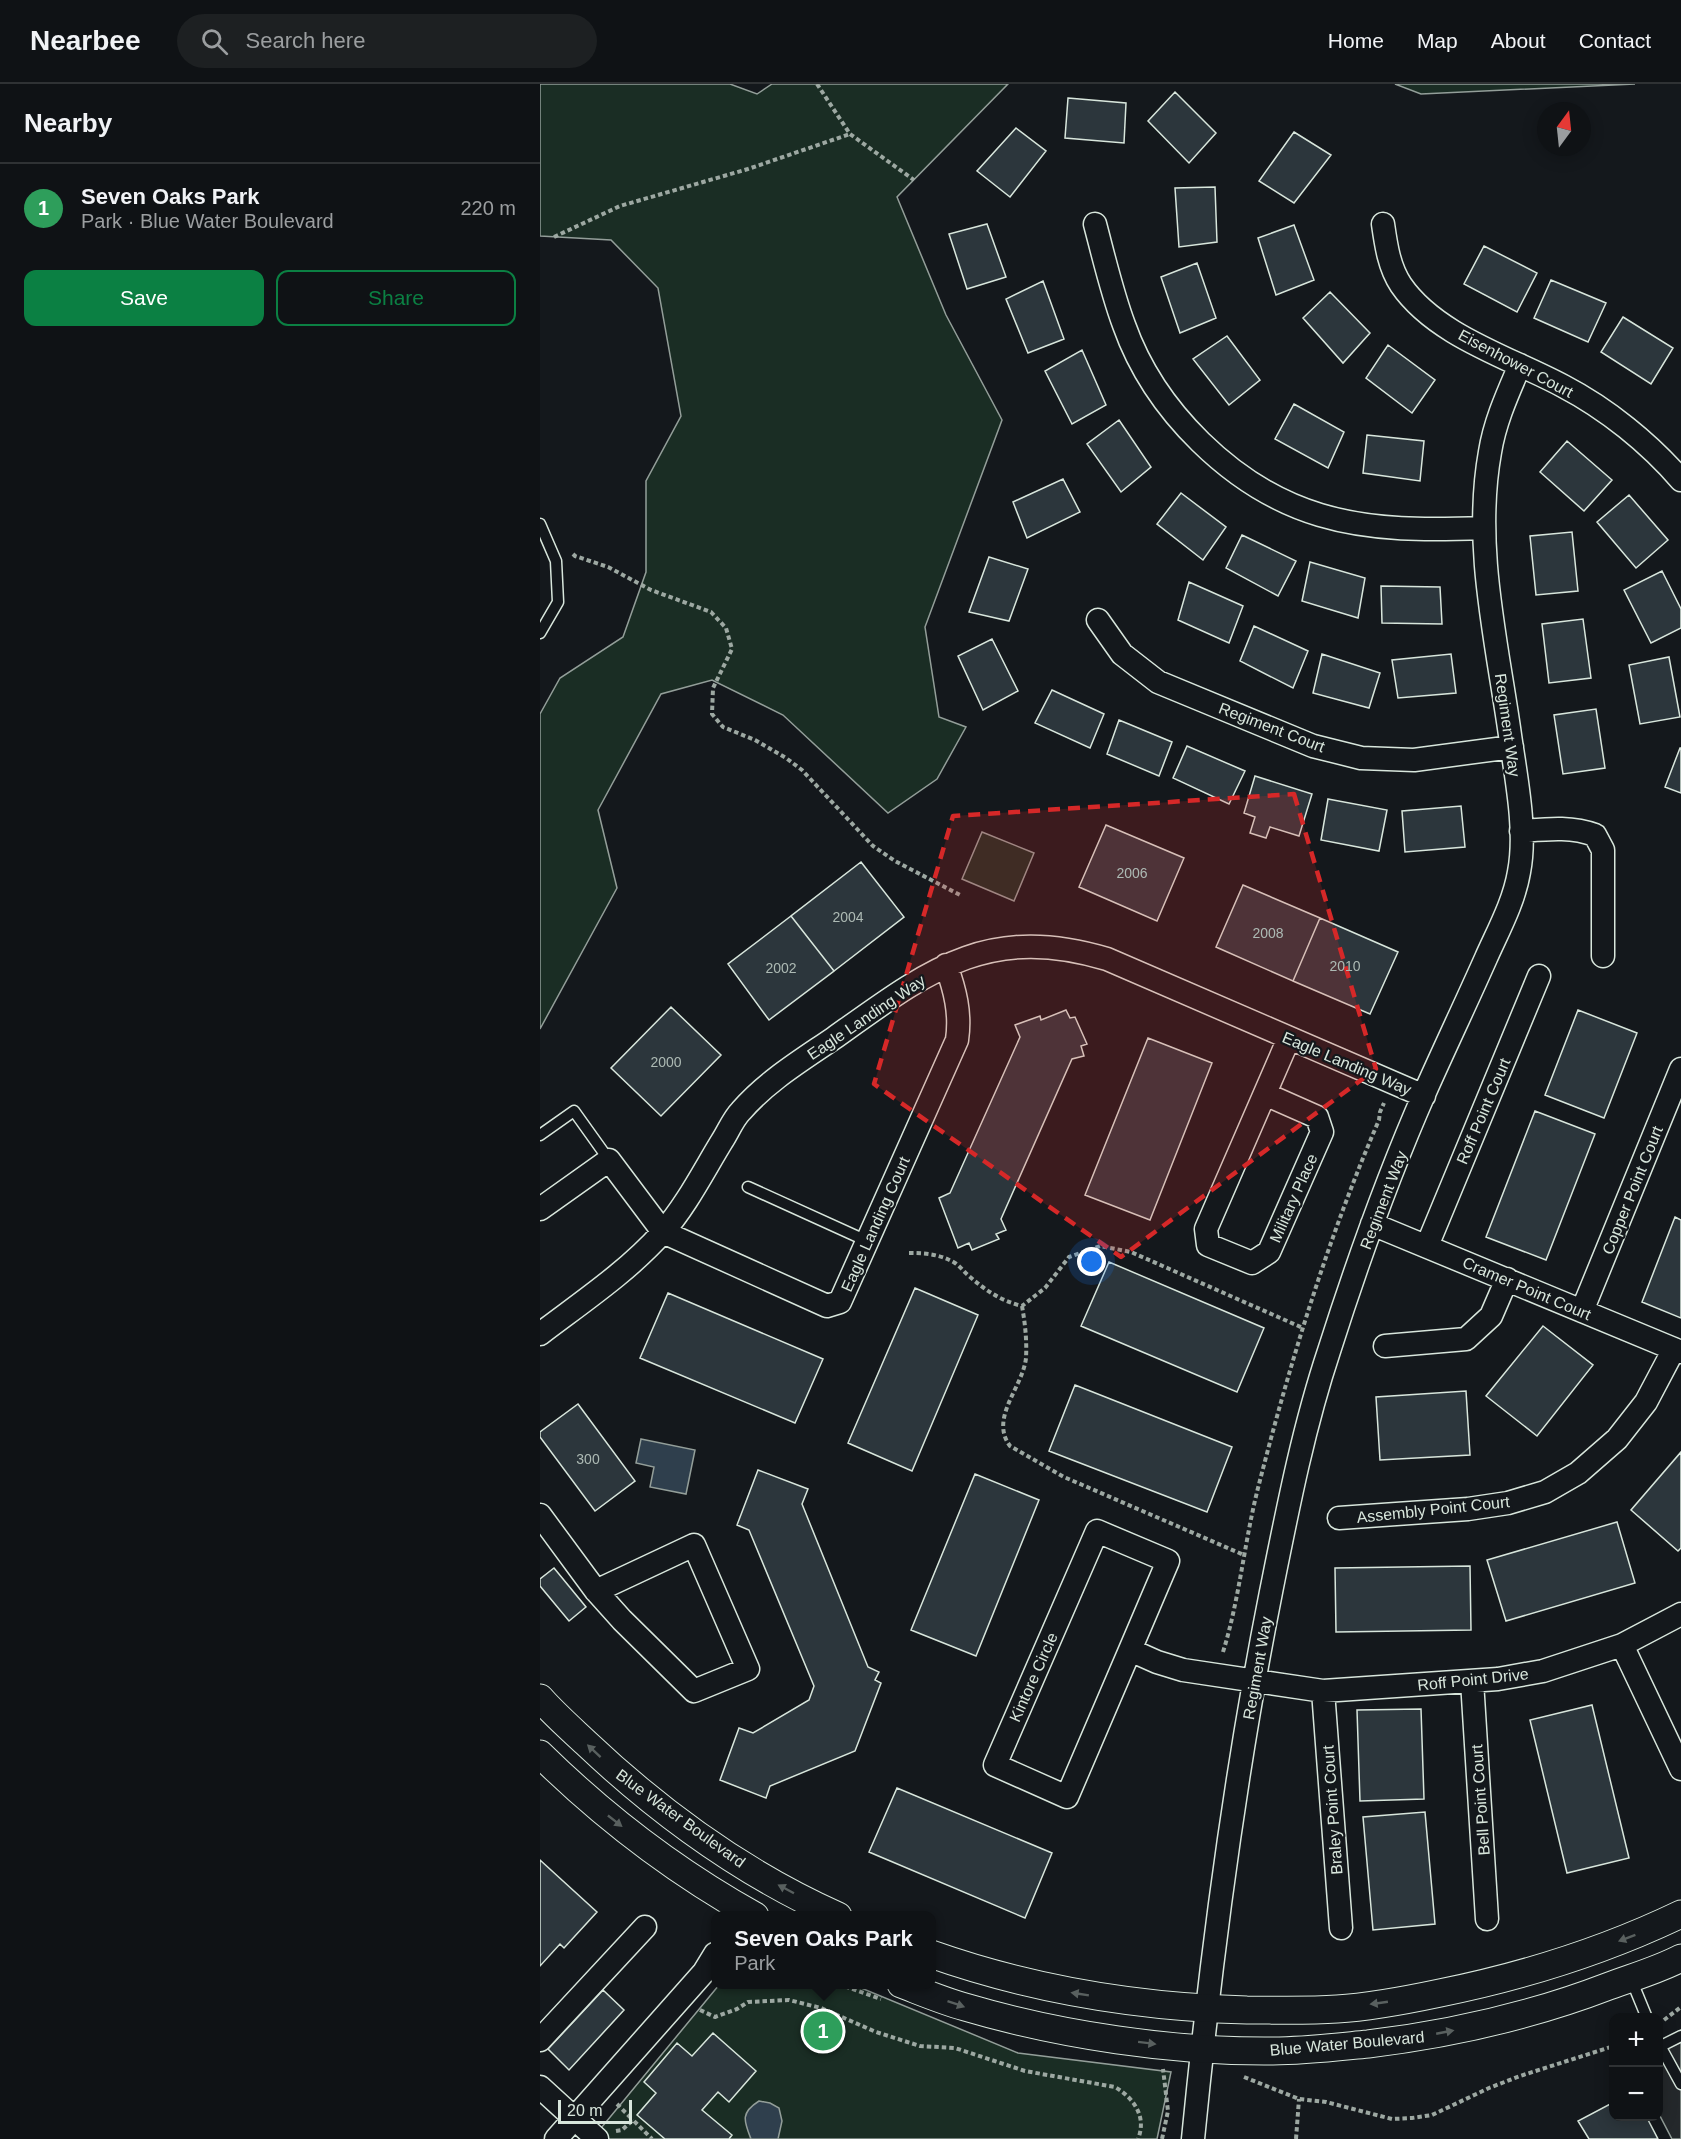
<!DOCTYPE html>
<html lang="en">
<head>
<meta charset="utf-8">
<style>
	body { margin:0; font-family:Arial,sans-serif; background:#1d2022; color:#f1f3f6 }
	.controls { position:absolute; right:18px; bottom:18px; display:grid; overflow:hidden; border-radius:12px; box-shadow:0 3px 15px #0003 }
	.controls button { width:54px; height:54px; display:grid; place-items:center; padding:0; border:0; border-bottom:2px solid #2f3234; background:#0f1215; color:#f1f3f6; font:30px sans-serif }
	.compass { position:absolute; left:997px; top:18px; width:54px; height:54px; border-radius:50%; background:#0f1215; box-shadow:0 3px 15px #0003; rotate:15deg }
	.scale { position:absolute; left:18px; bottom:15px; width:74px; box-sizing:border-box; padding-left:6px; border:3px solid #d8e6dc; border-top:0; font-size:16px; line-height:21px; white-space:nowrap; color:#d8e6dc; -webkit-text-stroke:4px #14181c; paint-order:stroke }
	.you { position:absolute; left:552px; top:1178px; width:21px; height:21px; margin:-15px; border:4px solid #fff; border-radius:50%; background:#1a73e8; box-shadow:0 0 0 9px #1a73e833 }
	.badge { display:grid; place-items:center; width:39px; height:39px; border-radius:50%; background:#0b8043; color:#fff; font-size:20px; font-weight:700 }
	.pin { position:absolute; translate:-50% -50%; border:3px solid #fff; box-shadow:0 2px 6px #0006 }
	.popup { position:absolute; left:171px; top:1827px; width:225px; height:78px; box-sizing:border-box; display:grid; place-content:center; border-radius:12px; background:#0f1215; filter:drop-shadow(0 2px 4px #0005); font-size:20px; white-space:nowrap; color:#9b9ea0 }
	.popup b { font-size:22px; color:#f1f3f6 }
	.popup::after { content:''; position:absolute; left:50%; top:100%; margin-left:-12px; border:12px solid transparent; border-top-color:#0f1215 }
	.list { margin:0; padding:0; list-style:none }
	h2 { display:flex; justify-content:space-between; align-items:center; height:78px; margin:0; padding:0 24px; font-size:26px }
	h2 small { font-size:20px; font-weight:400; color:#9b9ea0 }
	.list li { display:grid; grid-template-columns:39px 1fr auto; gap:18px; align-items:center; box-sizing:border-box; height:90px; padding:0 24px; border-top:2px solid #2f3234 }
	.list b { display:block; font-size:22px; white-space:nowrap }
	.list p { margin:0; font-size:20px; white-space:nowrap; color:#9b9ea0 }
	.list em { font-size:20px; font-style:normal; color:#9b9ea0 }
	.actions { display:flex; gap:12px; padding:18px 24px }
	.actions a { flex:1; padding:14px 0; border:2px solid #0b8043; border-radius:12px; text-align:center; font-size:21px; color:#0b8043 }
	.actions .main { background:#0b8043; color:#fff }
	.icon { flex:none; width:33px; height:33px; fill:none; stroke:currentColor; stroke-width:2; stroke-linecap:round; stroke-linejoin:round }
	.map { position:relative; flex:none; width:1141px; height:2055px; overflow:hidden }
	header { display:flex; align-items:center; gap:36px; box-sizing:border-box; height:84px; padding:0 30px; background:#0f1215; border-bottom:2px solid #2f3234 }
	header strong { font-size:28px }
	nav { display:flex; gap:33px; margin-inline-start:auto; font-size:21px }
	.search { width:420px; height:54px; background:#1d2022; display:flex; align-items:center; gap:15px; box-sizing:border-box; padding:0 21px; border-radius:33px; color:#9b9ea0; font-size:22px }
	main { display:flex }
	aside { flex:1; background:#0f1215 }
	.map>svg:first-child { display:block }
	.green { fill:#1a2d24; stroke:#939e99; stroke-width:1.5 }
	.parking { fill:#24282b; stroke:#939e99; stroke-width:1.5 }
	.water { fill:#2f3f4d; stroke:#939e99; stroke-width:1.5 }
	.building { fill:#2c363c; stroke:#d8e6dc; stroke-width:1.5 }
	.lines { fill:none; stroke-linecap:round; stroke-linejoin:round }
	.service-casing { stroke:#d8e6dc; stroke-width:13 }
	.minor-casing { stroke:#d8e6dc; stroke-width:25 }
	.tertiary-casing { stroke:#d8e6dc; stroke-width:29 }
	.path { stroke:#9da8a2; stroke-width:4; stroke-dasharray:4.5 3; stroke-linecap:butt }
	.service { stroke:#14181c; stroke-width:10 }
	.minor { stroke:#14181c; stroke-width:22 }
	.tertiary { stroke:#14181c; stroke-width:27 }
	.oneway { fill:#59605f }
	.marked { fill:#d62828; fill-opacity:0.2; stroke:#d62828; stroke-width:4.5; stroke-dasharray:12 8; stroke-linejoin:round }
	.labels { text-anchor:middle; stroke-width:4.5; stroke-linejoin:round; paint-order:stroke }
	.number-label { font-size:14px; fill:#adbab4 }
	.street-label { font-size:16px; fill:#d8e6dc; stroke:#14181c }
</style>
</head>
<body>
<header>
<strong>Nearbee</strong>
<div class="search"><svg class="icon" aria-label="search" viewBox="0 0 24 24"><circle cx="10" cy="10" r="6"/><path d="M15 15l6 6"/></svg>Search here</div>
<nav><a>Home</a><a>Map</a><a>About</a><a>Contact</a></nav>
</header>
<main>
<aside>
<h2>Nearby<small></small></h2>
<ul class="list">
<li><span class="badge" style="background:#2e9e5b">1</span><div><b>Seven Oaks Park</b><p>Park · Blue Water Boulevard</p></div><em>220 m</em></li>
</ul>
<div class="actions"><a class="main">Save</a><a>Share</a></div>
</aside>
<div class="map">
<svg width="1141" height="2055" viewBox="0 0 1141 2055">
	<rect width="100%" height="100%" fill="#14181c"/>
	<path class="green" d="M 0,0 L 190,0 L 217,10 L 232,0 L 468,0 L 357,113 L 406,231 L 462,336 L 385,543 L 399,633 L 426,643 L 397,695 L 348,729 L 243,631 L 172,596 L 121,610 L 58,726 L 77,804 L 0,945 L 0,630 L 20,594 L 83,553 L 106,488 L 106,397 L 141,332 L 118,204 L 71,156 L 0,152 Z
		M 855,0 L 1095,0 L 881,10 Z
		M 442,748 L 494,769 L 474,817 L 422,795 Z
		M 179,1901 L 314,1901 L 478,1969 L 631,1988 L 617,2055 L 52,2055 Z"/>
	<path class="parking" d="M 1141,1946 L 1141,2055 L 1132,2055 L 1119,2030 L 1118,1962 Z"/>
	<path class="water" d="M 101,1355 L 155,1366 L 146,1410 L 110,1403 L 114,1383 L 96,1379 Z
		M 219,2017 L 230,2019 L 239,2024 L 242,2037 L 238,2055 L 211,2055 C 204,2037 200,2029 219,2017 Z"/>
	<path class="building" d="M 635,8 L 676,49 L 649,79 L 608,37 Z
		M 528,14 L 586,19 L 584,59 L 525,54 Z
		M 476,44 L 506,67 L 470,113 L 437,87 Z
		M 754,48 L 791,71 L 754,119 L 719,97 Z
		M 675,103 L 677,158 L 639,163 L 635,104 Z
		M 447,140 L 466,193 L 427,205 L 409,150 Z
		M 754,141 L 774,196 L 736,211 L 718,154 Z
		M 944,162 L 997,189 L 977,228 L 924,200 Z
		M 657,179 L 676,234 L 640,249 L 621,193 Z
		M 1011,196 L 1066,219 L 1048,258 L 994,234 Z
		M 503,197 L 524,255 L 488,269 L 466,215 Z
		M 790,208 L 830,249 L 803,279 L 763,234 Z
		M 1083,233 L 1133,264 L 1111,300 L 1061,268 Z
		M 687,252 L 720,296 L 689,321 L 653,275 Z
		M 848,261 L 895,296 L 872,329 L 826,294 Z
		M 542,266 L 566,321 L 532,340 L 505,287 Z
		M 754,320 L 804,348 L 788,384 L 735,355 Z
		M 579,336 L 611,383 L 581,408 L 547,360 Z
		M 827,351 L 884,357 L 880,397 L 823,389 Z
		M 1027,357 L 1072,396 L 1044,427 L 1000,388 Z
		M 523,395 L 540,428 L 487,454 L 473,418 Z
		M 641,409 L 686,443 L 663,476 L 617,440 Z
		M 1089,411 L 1128,456 L 1096,484 L 1057,438 Z
		M 1032,448 L 1038,507 L 996,511 L 990,452 Z
		M 702,451 L 756,477 L 738,512 L 686,484 Z
		M 449,473 L 488,485 L 469,537 L 429,528 Z
		M 770,478 L 825,494 L 818,534 L 762,517 Z
		M 1122,487 L 1141,525 L 1141,544 L 1111,559 L 1084,506 Z
		M 649,498 L 703,522 L 689,559 L 638,536 Z
		M 841,502 L 900,503 L 902,540 L 842,539 Z
		M 1043,535 L 1051,594 L 1009,599 L 1002,540 Z
		M 714,542 L 768,567 L 753,604 L 700,577 Z
		M 452,555 L 478,607 L 443,626 L 418,572 Z
		M 782,570 L 840,589 L 829,624 L 773,609 Z
		M 911,570 L 916,609 L 858,614 L 852,576 Z
		M 1129,573 L 1140,633 L 1100,640 L 1089,581 Z
		M 512,606 L 564,630 L 550,664 L 495,639 Z
		M 1056,625 L 1065,684 L 1023,690 L 1014,631 Z
		M 579,636 L 632,658 L 619,692 L 567,670 Z
		M 647,662 L 705,687 L 689,720 L 633,694 Z
		M 1140,664 L 1141,664 L 1141,709 L 1125,703 Z
		M 715,692 L 772,710 L 759,752 L 730,743 L 726,754 L 710,749 L 715,733 L 704,729 Z
		M 788,715 L 847,726 L 839,767 L 781,756 Z
		M 921,722 L 925,763 L 865,768 L 862,727 Z
		M 566,741 L 644,774 L 617,837 L 539,803 Z
		M 321,778 L 364,833 L 294,887 L 251,832 Z
		M 703,801 L 780,834 L 753,897 L 676,863 Z
		M 251,832 L 294,887 L 229,936 L 188,880 Z
		M 780,834 L 858,868 L 830,930 L 753,897 Z
		M 131,923 L 181,971 L 121,1032 L 71,984 Z
		M 526,926 L 530,934 L 535,933 L 547,960 L 541,962 L 544,972 L 532,975 L 461,1135 L 466,1146 L 456,1150 L 459,1155 L 432,1166 L 429,1159 L 418,1164 L 399,1114 L 410,1109 L 480,953 L 475,941 L 500,932 L 501,936 Z
		M 1038,926 L 1097,949 L 1064,1034 L 1005,1011 Z
		M 608,954 L 672,979 L 610,1136 L 545,1111 Z
		M 995,1027 L 1055,1050 L 1006,1176 L 946,1153 Z
		M 1135,1133 L 1141,1136 L 1141,1234 L 1102,1218 Z
		M 569,1178 L 724,1244 L 697,1308 L 541,1242 Z
		M 375,1204 L 438,1231 L 372,1387 L 308,1359 Z
		M 128,1209 L 283,1275 L 255,1339 L 100,1274 Z
		M 1003,1242 L 1053,1281 L 997,1352 L 946,1312 Z
		M 535,1301 L 692,1363 L 667,1428 L 509,1367 Z
		M 926,1307 L 930,1371 L 840,1376 L 836,1313 Z
		M 38,1320 L 95,1397 L 55,1427 L 0,1353 L 0,1348 Z
		M 1141,1368 L 1141,1464 L 1138,1467 L 1091,1426 Z
		M 218,1386 L 268,1405 L 262,1420 L 328,1583 L 339,1588 L 335,1596 L 341,1599 L 315,1667 L 230,1702 L 226,1714 L 180,1696 L 199,1644 L 213,1649 L 269,1616 L 274,1602 L 209,1446 L 197,1441 Z
		M 435,1390 L 499,1416 L 436,1572 L 371,1546 Z
		M 1077,1438 L 1095,1499 L 966,1537 L 947,1476 Z
		M 930,1482 L 931,1546 L 796,1548 L 795,1484 Z
		M 14,1484 L 46,1523 L 29,1537 L 0,1502 L 0,1495 Z
		M 1052,1621 L 1089,1774 L 1027,1789 L 990,1636 Z
		M 881,1625 L 884,1715 L 820,1717 L 817,1626 Z
		M 357,1704 L 512,1769 L 485,1834 L 329,1768 Z
		M 885,1728 L 895,1840 L 833,1846 L 823,1733 Z
		M 0,1776 L 57,1828 L 24,1864 L 20,1860 L 0,1882 Z
		M 63,1906 L 84,1926 L 29,1986 L 8,1965 Z
		M 173,1949 L 216,1987 L 189,2018 L 178,2008 L 162,2026 L 192,2051 L 189,2055 L 125,2055 L 97,2031 L 116,2009 L 104,1998 L 137,1959 L 152,1972 Z
		M 1074,2018 L 1074,2032 L 1106,2032 L 1118,2055 L 1049,2055 L 1038,2037 Z"/>
	<g class="lines">
		<defs>
			<path id="service" d="M 0,440 L 16,477 L 18,518 L 0,549
				M 0,1051 L 34,1027 L 69,1076
				M 208,1103 L 327,1157
				M 1091,1895 L 1107,1934
				M 1118,1958 L 1141,2000
				M 1121,1962 L 1141,1952"/>
			<path id="minor" d="M 555,140 C 564,174 572,209 584,241 C 614,326 693,405 780,431 C 833,447 889,446 943,444
				M 843,140 C 846,161 849,183 861,201 C 896,252 971,274 1023,302 C 1067,325 1109,359 1141,396
				M 558,536 L 582,570 L 618,598 L 773,662 L 821,674 L 874,676 L 972,663
				M 981,747 C 1007,745 1031,742 1055,751 L 1063,766 L 1063,872
				M 725,1010 L 777,1033 L 782,1048 L 729,1168 L 712,1179 L 668,1161 L 666,1145 L 749,954
				M 0,1125 L 69,1076 L 123,1148 L 287,1222 L 300,1218 L 417,956 C 421,929 415,906 406,881
				M 832,1140 L 1141,1268
				M 887,1162 L 999,892
				M 1042,1227 L 1141,985
				M 0,1250 C 42,1218 87,1188 122,1149 C 146,1122 163,1088 182,1057 C 188,1048 193,1035 201,1027 C 227,997 262,976 294,954 C 388,887 447,839 567,875 L 884,1012
				M 845,1262 L 926,1255 L 951,1232 L 967,1195
				M 0,1431 L 56,1507 L 82,1536 L 154,1607 L 208,1585 L 154,1461 L 56,1507
				M 799,1434 L 928,1425 L 968,1419 L 1005,1408 L 1038,1389 L 1077,1355 L 1106,1318 L 1134,1265
				M 1082,1561 L 1141,1685
				M 590,1566 L 527,1713 L 455,1681 L 557,1447 L 628,1477 L 590,1566 L 617,1578 L 643,1586 L 783,1607 L 958,1595 L 1003,1587 L 1082,1561 L 1141,1530
				M 932,1597 L 947,1835
				M 783,1607 L 801,1844
				M 0,1956 L 105,1843
				M 0,2003 L 57,2055
				M 16,2055 L 164,1888 L 175,1870
				M 653,2055 C 671,1872 695,1689 731,1508 C 747,1428 763,1345 789,1267 C 817,1179 848,1092 885,1008 C 905,963 926,919 946,874 C 958,847 974,818 979,788 C 987,747 976,693 970,651 C 957,558 933,462 950,368 C 955,337 968,309 980,281"/>
			<path id="tertiary" d="M 0,1614 C 14,1630 30,1644 46,1659 C 120,1729 204,1790 298,1832
				M 0,1670 C 64,1733 136,1788 215,1832
				M 391,1870 C 493,1906 598,1923 707,1926 C 737,1926 767,1927 797,1925 C 832,1923 867,1916 900,1909 C 984,1892 1064,1867 1141,1830
				M 361,1900 C 382,1908 403,1917 425,1923 C 520,1951 633,1968 733,1967 C 764,1967 797,1963 828,1960 C 911,1950 991,1932 1069,1902 C 1093,1893 1118,1886 1141,1874"/>
		</defs>
		<use href="#service" class="service-casing"/>
		<use href="#minor" class="minor-casing"/>
		<use href="#tertiary" class="tertiary-casing"/>
		<path class="path" d="M 277,0 L 310,50 L 374,96
			M 14,153 L 80,122 L 208,85 L 310,50
			M 33,470 L 35,472 L 68,483 L 111,506 L 171,528 L 186,544 L 192,565 L 173,604 L 172,630 L 183,643 L 215,656 L 246,674 L 262,686 L 333,762 L 355,777 L 420,811
			M 369,1169 C 385,1169 400,1170 415,1179 C 420,1182 424,1188 429,1192 C 445,1206 461,1217 482,1222 L 505,1204 L 529,1173 L 560,1162 L 591,1168 L 763,1244
			M 482,1222 C 485,1239 487,1256 486,1274 C 483,1303 449,1334 470,1362 L 524,1393 L 704,1471
			M 683,1568 C 699,1517 704,1461 717,1408 C 749,1282 787,1156 839,1036 L 840,1028 L 844,1019
			M 298,1900 L 341,1915
			M 160,1926 L 175,1933 L 197,1925 L 208,1918 L 249,1916 L 281,1924 L 336,1948 L 380,1962 L 415,1964 L 485,1987 L 575,2003 C 594,2014 607,2033 598,2055
			M 1124,1936 L 1141,1923
			M 704,1993 L 759,2015 L 786,2018 L 852,2035 L 872,2034 L 892,2031 L 949,2004 L 980,1992 L 1074,1962
			M 77,2020 L 93,2036
			M 76,2047 L 82,2046 L 93,2036 L 112,2055
			M 622,2055 L 628,2027 L 623,1985
			M 756,2055 L 759,2015"/>
		<use href="#service" class="service"/>
		<use href="#minor" class="minor"/>
		<use href="#tertiary" class="tertiary"/>
	</g>
	<defs><path id="oneway-solid" d="M-6-.8H1V-3.2L6.5 0L1 3.2V.8H-6Z" transform="scale(1.5)"/></defs>
	<g class="oneway">
		<use href="#oneway-solid" transform="translate(54 1667) rotate(-137)"/>
		<use href="#oneway-solid" transform="translate(75 1737) rotate(38)"/>
		<use href="#oneway-solid" transform="translate(246 1805) rotate(-152)"/>
		<use href="#oneway-solid" transform="translate(1087 1854) rotate(159)"/>
		<use href="#oneway-solid" transform="translate(540 1910) rotate(-171)"/>
		<use href="#oneway-solid" transform="translate(839 1919) rotate(172)"/>
		<use href="#oneway-solid" transform="translate(416 1920) rotate(19)"/>
		<use href="#oneway-solid" transform="translate(905 1948) rotate(-11)"/>
		<use href="#oneway-solid" transform="translate(607 1959) rotate(7)"/>
	</g>
	<path class="marked" d="M 754,710 L 836,985 L 581,1173 L 334,1000 L 413,732 Z"/>
	<g class="labels">
		<g class="number-label">
			<text x="592" y="794">2006</text>
			<text x="308" y="838">2004</text>
			<text x="728" y="854">2008</text>
			<text x="805" y="887">2010</text>
			<text x="241" y="889">2002</text>
			<text x="126" y="983">2000</text>
			<text x="48" y="1380">300</text>
		</g>
		<g class="street-label">
			<text transform="translate(976 279) rotate(28)" y="6">Eisenhower Court</text>
			<text transform="translate(968 641) rotate(82)" y="6">Regiment Way</text>
			<text transform="translate(732 643) rotate(21)" y="6">Regiment Court</text>
			<text transform="translate(326 933) rotate(-34)" y="6">Eagle Landing Way</text>
			<text transform="translate(807 979) rotate(23)" y="6">Eagle Landing Way</text>
			<text transform="translate(943 1027) rotate(-67)" y="6">Roff Point Court</text>
			<text transform="translate(1092 1106) rotate(-68)" y="6">Copper Point Court</text>
			<text transform="translate(753 1114) rotate(-66)" y="6">Military Place</text>
			<text transform="translate(843 1116) rotate(-69)" y="6">Regiment Way</text>
			<text transform="translate(335 1140) rotate(-66)" y="6">Eagle Landing Court</text>
			<text transform="translate(987 1204) rotate(23)" y="6">Cramer Point Court</text>
			<text transform="translate(893 1425) rotate(-6)" y="6">Assembly Point Court</text>
			<text transform="translate(717 1584) rotate(-80)" y="6">Regiment Way</text>
			<text transform="translate(493 1593) rotate(-66)" y="6">Kintore Circle</text>
			<text transform="translate(933 1595) rotate(-6)" y="6">Roff Point Drive</text>
			<text transform="translate(940 1716) rotate(-94)" y="6">Bell Point Court</text>
			<text transform="translate(792 1726) rotate(-94)" y="6">Braley Point Court</text>
			<text transform="translate(141 1734) rotate(36)" y="6">Blue Water Boulevard</text>
			<text transform="translate(807 1959) rotate(-5)" y="6">Blue Water Boulevard</text>
		</g>
	</g>
</svg>
<div class="controls">
<button>+</button>
<button>−</button>
</div>
<svg class="compass" viewBox="-18 -18 36 36"><path d="M0-13l5 13h-10z" fill="#e53935"/><path d="M0 13l5-13h-10z" fill="#9b9ea0"/></svg>
<div class="scale">20 m</div>
<div class="you"></div>
<div class="pin badge" style="left:283px;top:1947px;background:#2e9e5b">1</div>
<div class="popup"><b>Seven Oaks Park</b>Park</div>
</div>
</main>
</body>
</html>
